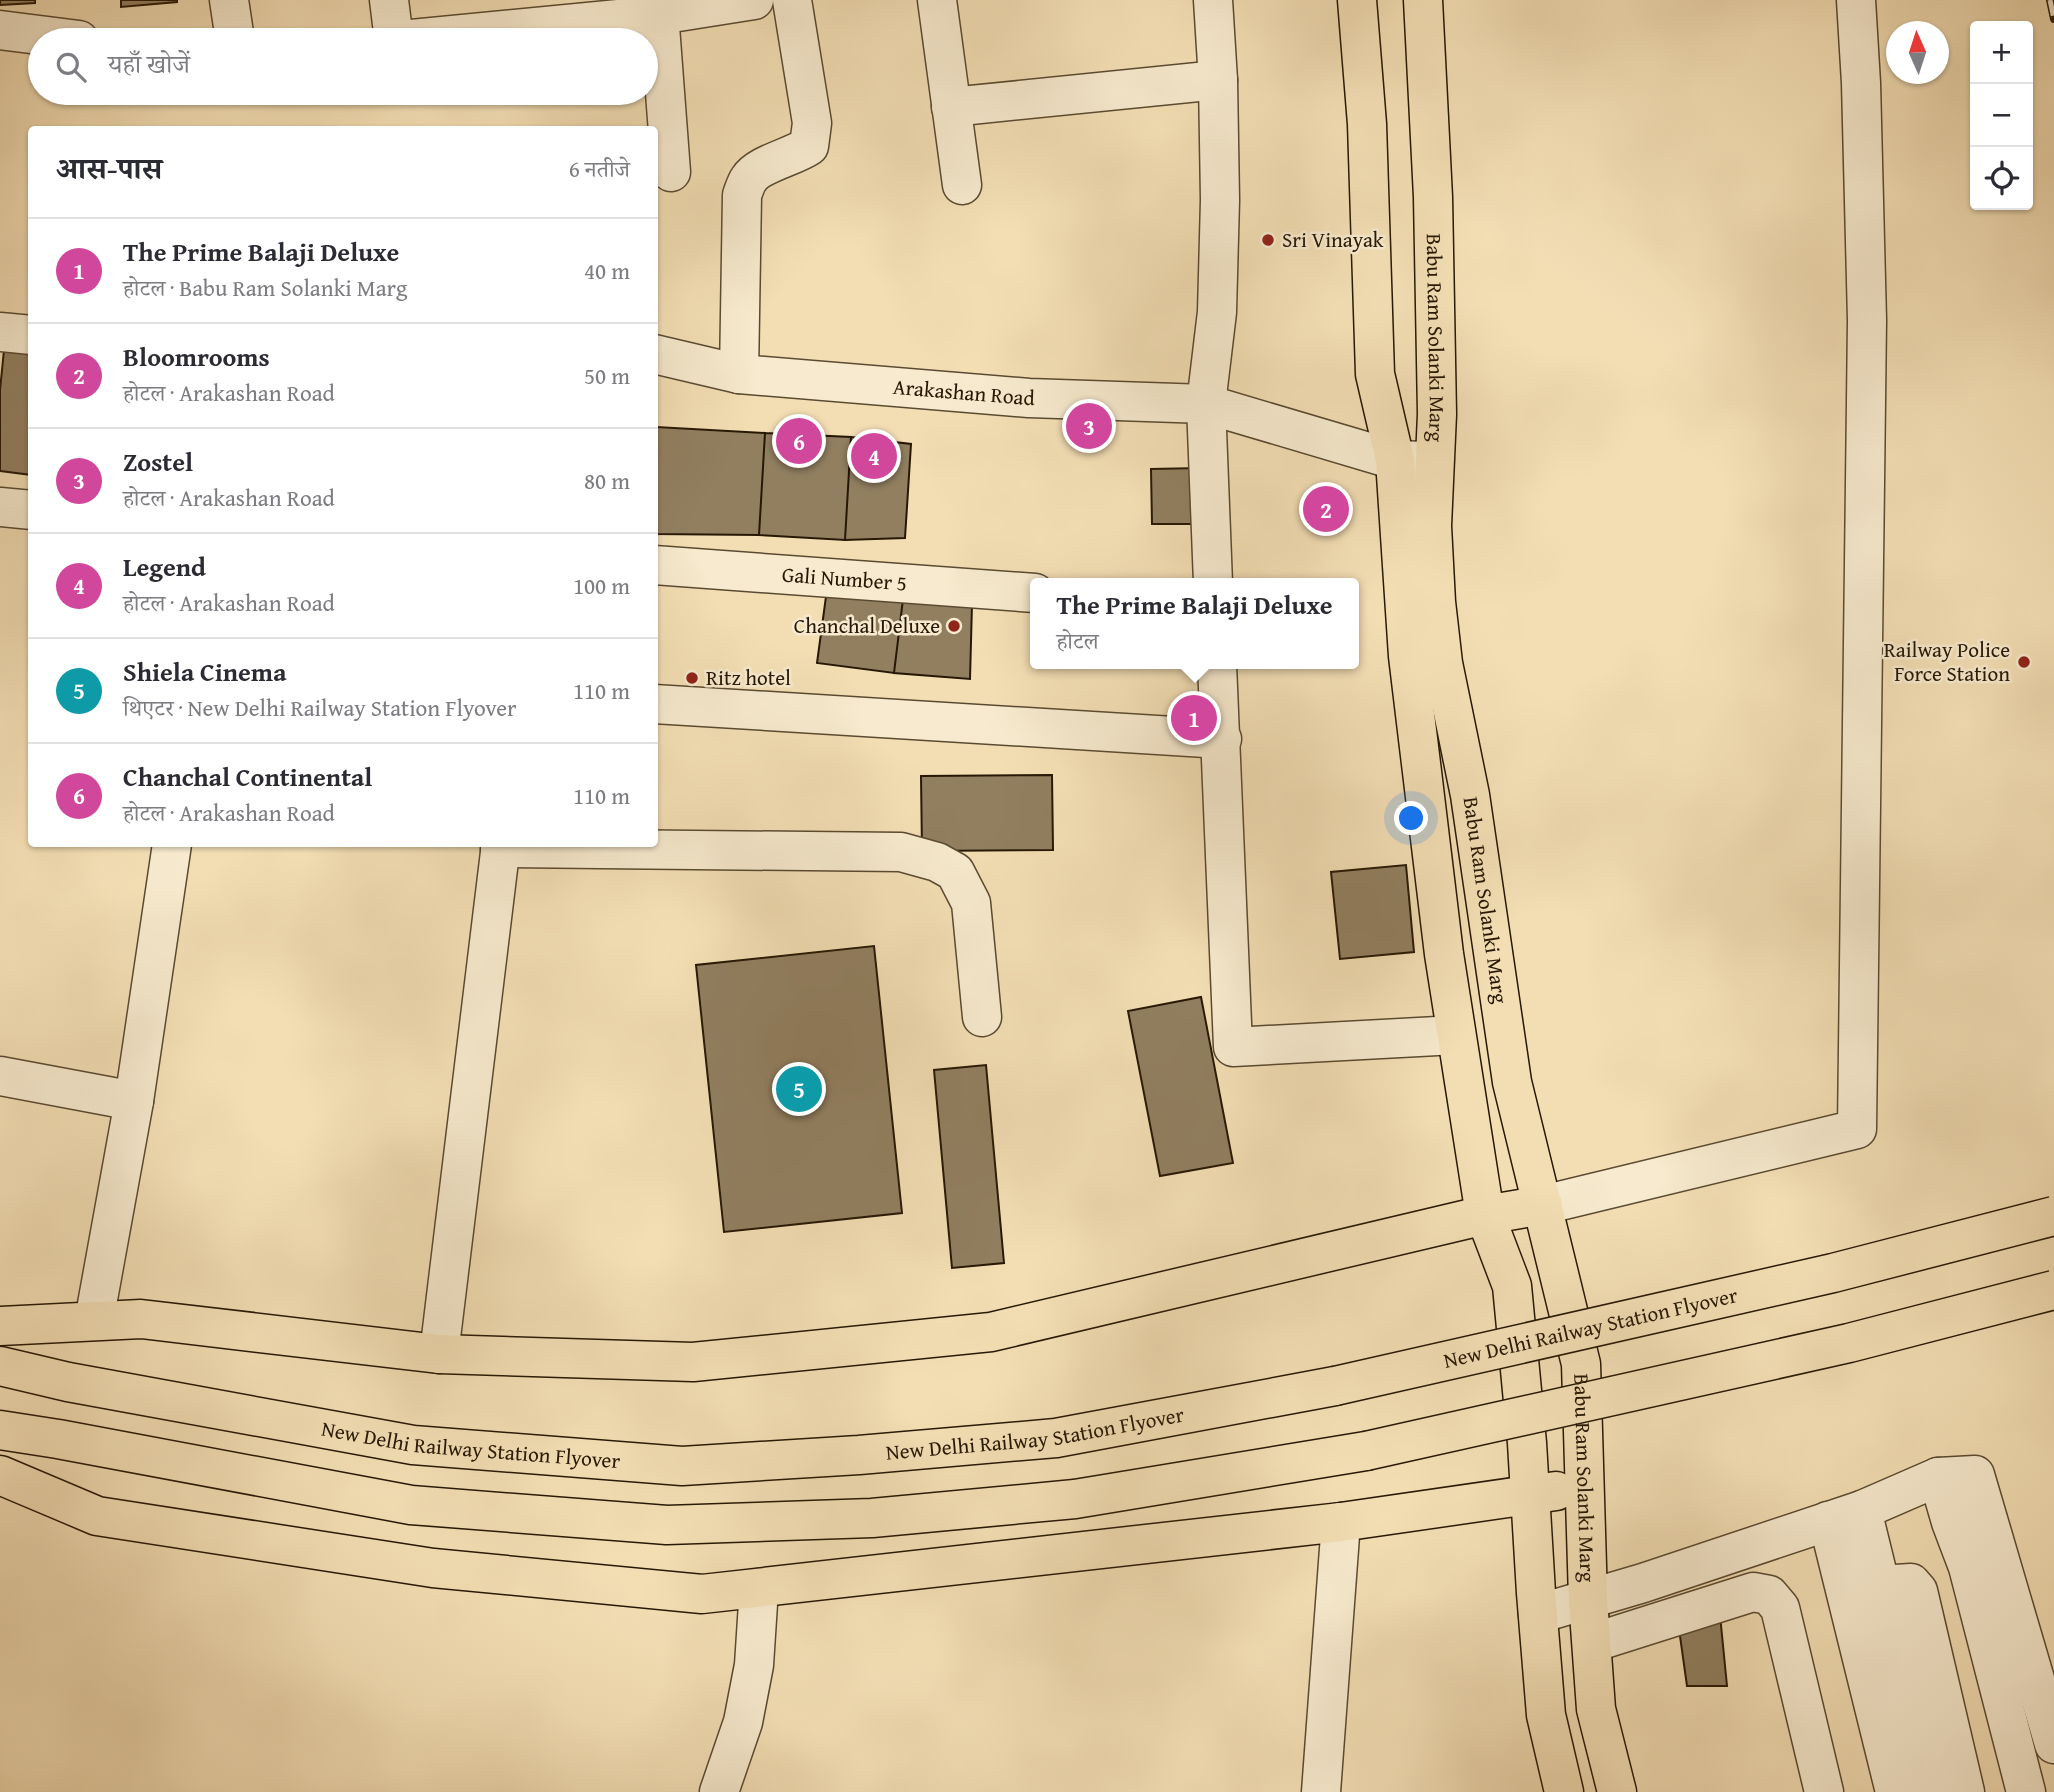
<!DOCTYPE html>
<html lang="hi">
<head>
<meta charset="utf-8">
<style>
	body { margin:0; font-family:"Gentium Book Plus","Noto Serif Devanagari",serif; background:#f2f2f3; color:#2b2b33 }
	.controls { position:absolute; right:21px; top:21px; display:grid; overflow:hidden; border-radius:7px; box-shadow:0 2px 5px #0004 }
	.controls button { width:63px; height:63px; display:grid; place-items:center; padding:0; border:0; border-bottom:2px solid #e1e1e2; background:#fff; color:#2b2b33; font:35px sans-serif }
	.compass { position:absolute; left:1886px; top:21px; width:63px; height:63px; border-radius:50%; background:#fff; box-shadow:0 2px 5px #0004; rotate:357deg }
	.you { position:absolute; left:1412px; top:819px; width:24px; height:24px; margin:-18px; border:5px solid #fff; border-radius:50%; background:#1a73e8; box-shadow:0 0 0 10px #1a73e833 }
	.badge { display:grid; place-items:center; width:46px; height:46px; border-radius:50%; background:#8f2418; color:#fff; font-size:23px; font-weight:700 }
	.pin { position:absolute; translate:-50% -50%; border:4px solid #fff; box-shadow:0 2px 7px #0006 }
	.popup { position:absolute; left:1030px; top:578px; width:329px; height:91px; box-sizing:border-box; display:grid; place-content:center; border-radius:7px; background:#fff; filter:drop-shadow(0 2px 5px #0005); font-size:23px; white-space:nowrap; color:#7c7c81 }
	.popup b { font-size:26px; color:#2b2b33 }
	.popup::after { content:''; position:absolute; left:50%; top:100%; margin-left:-14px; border:14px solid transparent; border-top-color:#fff }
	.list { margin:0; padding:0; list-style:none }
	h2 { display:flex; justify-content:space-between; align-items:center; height:91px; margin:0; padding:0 28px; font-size:30px }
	h2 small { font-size:23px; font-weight:400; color:#7c7c81 }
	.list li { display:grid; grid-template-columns:46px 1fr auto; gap:21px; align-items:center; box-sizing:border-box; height:105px; padding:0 28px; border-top:2px solid #e1e1e2 }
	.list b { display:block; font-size:26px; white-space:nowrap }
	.list p { margin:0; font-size:23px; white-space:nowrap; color:#7c7c81 }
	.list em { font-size:23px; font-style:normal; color:#7c7c81 }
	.icon { flex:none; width:38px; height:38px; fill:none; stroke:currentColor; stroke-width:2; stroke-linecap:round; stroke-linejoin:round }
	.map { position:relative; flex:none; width:2054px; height:1792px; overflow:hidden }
	.search { position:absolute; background:#fff; box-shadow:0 2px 5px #0004; left:28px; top:28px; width:630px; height:77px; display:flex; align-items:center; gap:18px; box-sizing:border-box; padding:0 24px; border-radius:38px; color:#7c7c81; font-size:26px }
	.panel { position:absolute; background:#fff; box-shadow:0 2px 5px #0004; left:28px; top:126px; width:630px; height:721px; border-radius:7px }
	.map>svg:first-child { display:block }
	.building { fill:#917f60; stroke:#271805; stroke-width:2 }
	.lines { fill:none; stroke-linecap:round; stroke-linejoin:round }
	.minor-casing { stroke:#5a4a31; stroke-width:41 }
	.major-casing { stroke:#271805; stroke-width:41 }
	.minor { stroke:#f7eace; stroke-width:38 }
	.major { stroke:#f3deb4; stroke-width:38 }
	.rail-casing { stroke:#271805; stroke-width:8 }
	.rail { stroke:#f7eace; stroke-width:5; stroke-dasharray:16; stroke-linecap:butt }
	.major-bridge-casing { stroke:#271805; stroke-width:41; stroke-linecap:butt }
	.major-bridge { stroke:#f3deb4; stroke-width:38 }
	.poi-dot { fill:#8f2418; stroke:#f7eace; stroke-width:2.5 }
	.labels { text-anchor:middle; stroke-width:5; stroke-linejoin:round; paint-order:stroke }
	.poi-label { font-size:21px; fill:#271805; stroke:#f7eace; text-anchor:start }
	.street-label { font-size:21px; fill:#271805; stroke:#f7eace }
</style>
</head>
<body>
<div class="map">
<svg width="2054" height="1792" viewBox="0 0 2054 1792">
	<rect width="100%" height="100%" fill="#f3deb4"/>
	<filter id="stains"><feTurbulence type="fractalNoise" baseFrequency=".00286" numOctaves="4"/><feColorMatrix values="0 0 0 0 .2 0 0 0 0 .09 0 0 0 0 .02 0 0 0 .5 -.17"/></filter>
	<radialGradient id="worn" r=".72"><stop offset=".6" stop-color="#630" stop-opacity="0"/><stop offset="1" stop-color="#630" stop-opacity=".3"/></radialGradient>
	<path class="building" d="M 0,0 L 35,0 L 35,3 L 0,5 Z
		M 121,0 L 177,0 L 177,2 L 121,7 Z
		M 4,350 L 32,352 L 32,475 L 0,471 L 0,390 Z
		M 656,427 L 765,433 L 759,535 L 654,534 Z
		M 765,433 L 851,437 L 845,540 L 759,535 Z
		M 851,437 L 911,444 L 905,538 L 845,540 Z
		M 1201,468 L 1203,524 L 1152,524 L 1151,469 Z
		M 827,589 L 903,599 L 894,673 L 817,663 Z
		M 903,599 L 972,604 L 970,679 L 894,673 Z
		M 1052,775 L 1053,850 L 922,851 L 921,776 Z
		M 1406,865 L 1414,952 L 1340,959 L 1331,872 Z
		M 874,946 L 902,1213 L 724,1232 L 696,965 Z
		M 1201,997 L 1233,1163 L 1160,1176 L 1128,1011 Z
		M 986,1065 L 1004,1263 L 952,1268 L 934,1070 Z
		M 1720,1615 L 1727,1686 L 1687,1686 L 1679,1629 Z"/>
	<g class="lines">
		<defs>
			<g id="minor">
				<path d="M 229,0 L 235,40"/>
				<path d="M 389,0 L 394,40"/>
				<path d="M 658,0 L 671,172"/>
				<path d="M 937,0 L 962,185"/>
				<path d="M 0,30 L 79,40"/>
				<path d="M 401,40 L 659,15 L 754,0"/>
				<path d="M 951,107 L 1218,80"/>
				<path d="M 0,332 L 32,335"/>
				<path id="s1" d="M 654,354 L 739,374 L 1029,398 L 1206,404 L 1395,460 L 1425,461"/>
				<path d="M 739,374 L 742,195 C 744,190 746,183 749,179 C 758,164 793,157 809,146 L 812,123 L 792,0"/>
				<path d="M 0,507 L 32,510"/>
				<path id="s2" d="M 654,565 L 1035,593"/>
				<path d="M 1213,583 L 1206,404 L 1217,312 L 1220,200 L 1218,80 L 1213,0"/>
				<path d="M 1217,664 L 1233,1047 L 1456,1035"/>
				<path d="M 654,704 L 1222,739"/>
				<path d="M 500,848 L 901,852 L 937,862 L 955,872 L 971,903 L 982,1017"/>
				<path d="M 0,1076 L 134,1101"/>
				<path d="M 1543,1205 L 1857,1129 L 1867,320 L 1861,83 L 1856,0"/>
				<path d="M 94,1321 L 134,1101 L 172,844"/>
				<path d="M 439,1354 L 501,844"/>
				<path d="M 1938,1477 L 1975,1475 L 2054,1744"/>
				<path d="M 1862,1510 L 1931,1792"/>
				<path d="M 1828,1521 L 1895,1792"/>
				<path d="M 1880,1585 L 1911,1583 L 1918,1591 L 1965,1792"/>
				<path d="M 1538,1614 L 1643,1583 L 1862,1510 L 1938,1477 L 1951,1522 L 1968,1567 L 2026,1792"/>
				<path d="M 1592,1643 L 1753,1592 L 1769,1595 L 1780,1608 L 1824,1792"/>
				<path d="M 719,1792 L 743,1722 L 754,1665 L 759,1588"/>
				<path d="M 1321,1792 L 1341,1522"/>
			</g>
			<g id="major">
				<path d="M 1357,0 L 1367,124 L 1375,374 L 1395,460 L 1408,656 L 1444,954 L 1485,1215 L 1512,1286 L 1527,1443 L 1536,1593 L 1546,1715 L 1564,1792"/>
				<path id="s3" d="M 1423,0 L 1433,197 L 1437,414 L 1432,526 L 1436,602 L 1443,663 L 1470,795 L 1512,1082 L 1581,1364 L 1588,1599 L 1596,1709 L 1617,1792"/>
				<path d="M 0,1326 L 141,1319 L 439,1354 L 693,1362 L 991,1332 L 1485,1215 L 1543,1205"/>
				<path id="s4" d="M 0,1366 L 68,1382 L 413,1445 L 682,1466 L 859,1455 L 1056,1438 L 1335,1386"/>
				<path d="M 0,1430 L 58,1439 L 411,1505 L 667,1525 L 872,1518 L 1075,1499 L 1366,1451"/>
				<path d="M 0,1475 L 97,1516 L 433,1568 L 702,1594 L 1341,1522 L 1556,1491"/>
			</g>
		</defs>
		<use href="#minor" class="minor-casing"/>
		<use href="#major" class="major-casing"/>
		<use href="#minor" class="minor"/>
		<use href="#major" class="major"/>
		<defs>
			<path id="rail" d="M 2050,0 L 2054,19"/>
		</defs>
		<use href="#rail" class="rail-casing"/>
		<use href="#rail" class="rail"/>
		<defs>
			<g id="major-bridge">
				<path id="s5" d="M 1335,1386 L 1833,1273 L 2054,1216"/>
				<path d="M 1366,1451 L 1849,1343 L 2054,1290"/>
			</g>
		</defs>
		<use href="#major-bridge" class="major-bridge-casing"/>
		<use href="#major-bridge" class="major-bridge"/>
	</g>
	<g class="poi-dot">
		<circle cx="1268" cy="240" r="7"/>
		<circle cx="954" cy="626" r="7"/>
		<circle cx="2024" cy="662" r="7"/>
		<circle cx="692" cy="678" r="7"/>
	</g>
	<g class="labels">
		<g class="poi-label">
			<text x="1282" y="247">Sri Vinayak</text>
			<text x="940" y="633" text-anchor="end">Chanchal Deluxe</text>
			<text x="2010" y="657" text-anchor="end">Railway Police<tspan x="2010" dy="24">Force Station</tspan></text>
			<text x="706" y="685">Ritz hotel</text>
		</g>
		<g class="street-label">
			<text dy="7" stroke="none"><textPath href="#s3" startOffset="338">Babu Ram Solanki Marg</textPath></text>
			<text dy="7" stroke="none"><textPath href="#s1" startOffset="313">Arakashan Road</textPath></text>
			<text dy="7" stroke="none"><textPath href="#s2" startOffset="191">Gali Number 5</textPath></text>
			<text dy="7" stroke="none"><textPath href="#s3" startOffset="905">Babu Ram Solanki Marg</textPath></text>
			<text dy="7" stroke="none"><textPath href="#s5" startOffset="262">New Delhi Railway Station Flyover</textPath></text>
			<text dy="7" stroke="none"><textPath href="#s4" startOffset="1045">New Delhi Railway Station Flyover</textPath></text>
			<text dy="7" stroke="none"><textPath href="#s4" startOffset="478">New Delhi Railway Station Flyover</textPath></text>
			<text dy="7" stroke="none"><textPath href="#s3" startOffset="1493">Babu Ram Solanki Marg</textPath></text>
		</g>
	</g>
	<rect width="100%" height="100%" filter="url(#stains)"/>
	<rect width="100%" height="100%" fill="url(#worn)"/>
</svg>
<div class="controls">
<button>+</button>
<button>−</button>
<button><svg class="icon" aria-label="locate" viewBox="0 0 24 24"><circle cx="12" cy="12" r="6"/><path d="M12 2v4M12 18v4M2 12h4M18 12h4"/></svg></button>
</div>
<svg class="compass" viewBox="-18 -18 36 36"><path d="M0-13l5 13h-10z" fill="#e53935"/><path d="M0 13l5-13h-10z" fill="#7c7c81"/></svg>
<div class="you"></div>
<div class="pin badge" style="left:1194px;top:718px;background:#d1479c">1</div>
<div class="popup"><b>The Prime Balaji Deluxe</b>होटल</div>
<div class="pin badge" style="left:1326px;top:509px;background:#d1479c">2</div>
<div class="pin badge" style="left:1089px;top:426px;background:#d1479c">3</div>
<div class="pin badge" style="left:874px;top:456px;background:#d1479c">4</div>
<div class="pin badge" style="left:799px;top:1089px;background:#0f9aa8">5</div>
<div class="pin badge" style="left:799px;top:441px;background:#d1479c">6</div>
<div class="search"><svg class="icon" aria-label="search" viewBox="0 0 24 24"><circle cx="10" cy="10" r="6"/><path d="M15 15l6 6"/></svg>यहाँ खोजें</div>
<section class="panel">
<h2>आस-पास<small>6 नतीजे</small></h2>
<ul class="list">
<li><span class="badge" style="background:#d1479c">1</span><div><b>The Prime Balaji Deluxe</b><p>होटल · Babu Ram Solanki Marg</p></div><em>40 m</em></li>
<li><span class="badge" style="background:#d1479c">2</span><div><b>Bloomrooms</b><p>होटल · Arakashan Road</p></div><em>50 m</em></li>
<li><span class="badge" style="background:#d1479c">3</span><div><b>Zostel</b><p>होटल · Arakashan Road</p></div><em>80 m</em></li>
<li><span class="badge" style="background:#d1479c">4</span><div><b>Legend</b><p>होटल · Arakashan Road</p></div><em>100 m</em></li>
<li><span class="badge" style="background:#0f9aa8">5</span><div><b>Shiela Cinema</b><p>थिएटर · New Delhi Railway Station Flyover</p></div><em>110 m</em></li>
<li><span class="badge" style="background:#d1479c">6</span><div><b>Chanchal Continental</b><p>होटल · Arakashan Road</p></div><em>110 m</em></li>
</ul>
</section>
</div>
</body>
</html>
